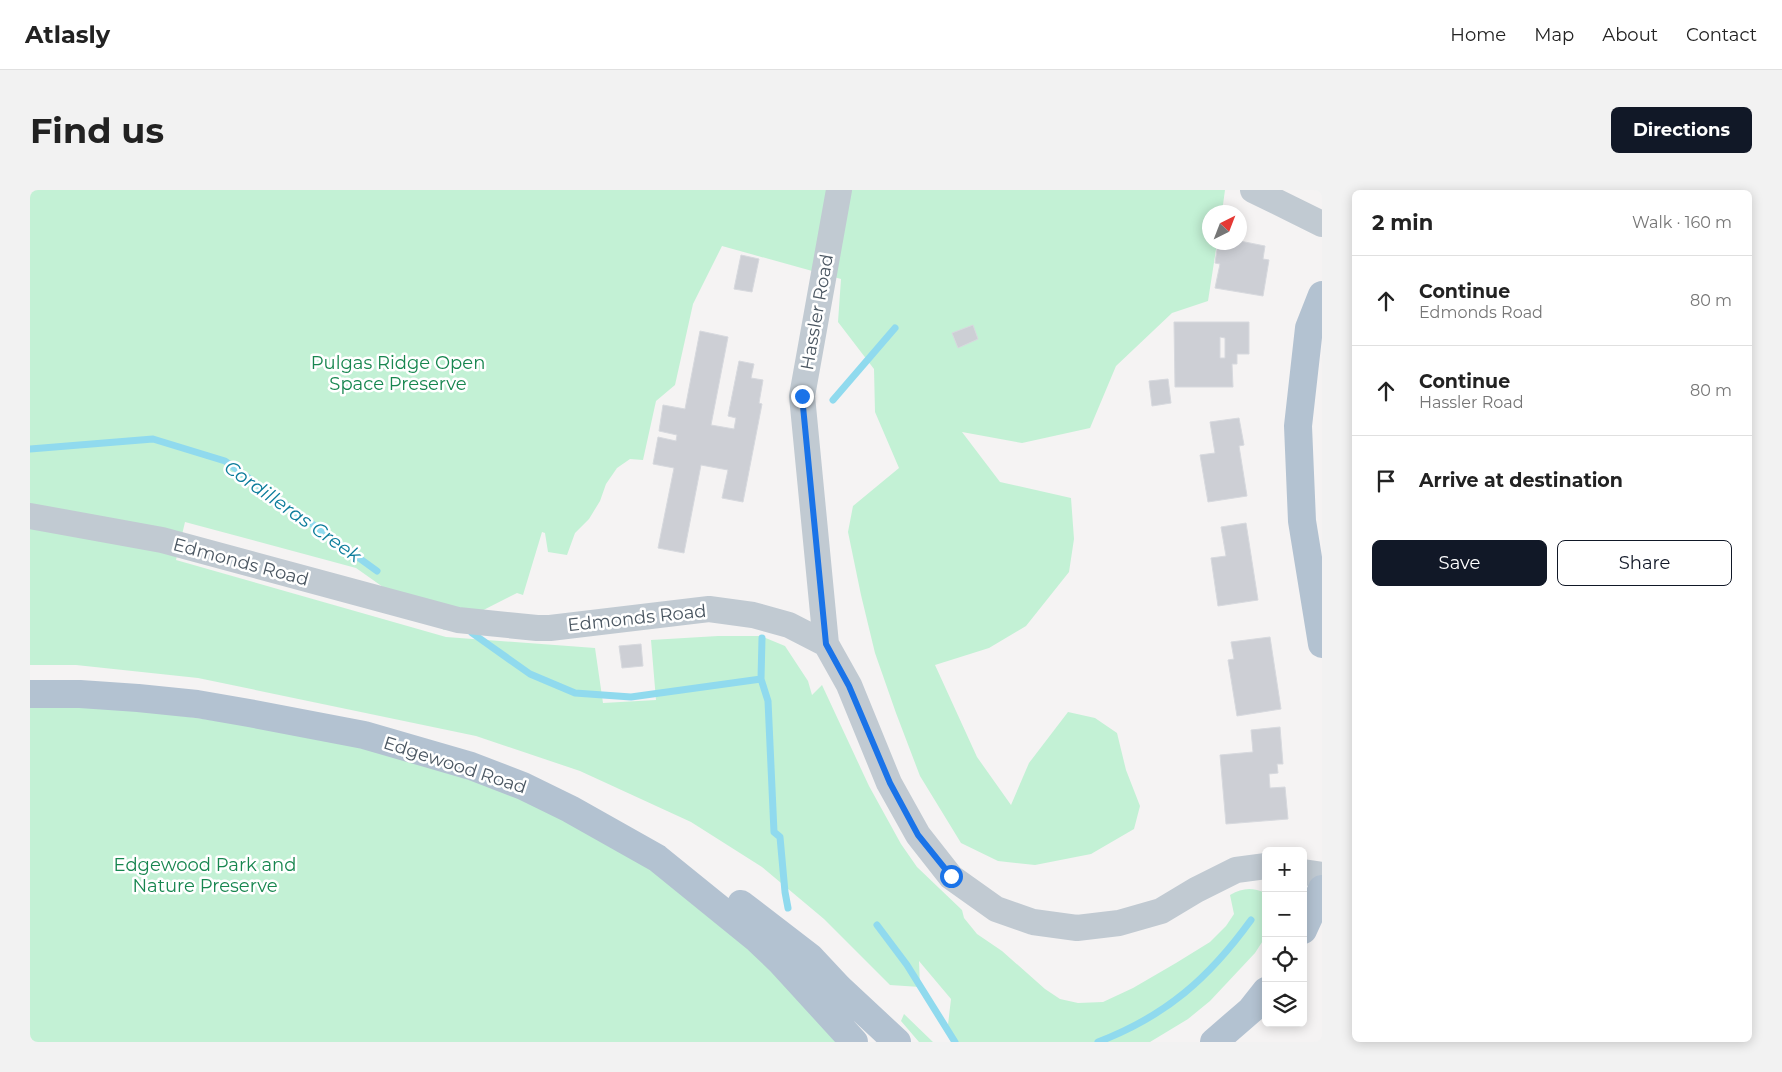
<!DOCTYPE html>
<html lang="en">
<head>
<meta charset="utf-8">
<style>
	body { margin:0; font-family:Montserrat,sans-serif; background:#f2f2f2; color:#222 }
	.controls { position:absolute; right:15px; bottom:15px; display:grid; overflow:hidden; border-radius:8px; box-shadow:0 2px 12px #0003 }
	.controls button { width:45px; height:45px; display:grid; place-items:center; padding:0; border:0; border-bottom:1px solid #e0e0e0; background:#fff; color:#222; font:25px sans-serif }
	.compass { position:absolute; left:1172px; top:15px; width:45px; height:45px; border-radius:50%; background:#fff; box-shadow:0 2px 12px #0003; rotate:42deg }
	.stop { position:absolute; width:15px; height:15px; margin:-11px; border:4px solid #1a73e8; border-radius:50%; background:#fff }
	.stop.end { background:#1a73e8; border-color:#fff; box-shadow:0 1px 5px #0008 }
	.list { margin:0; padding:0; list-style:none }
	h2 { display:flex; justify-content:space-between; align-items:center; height:65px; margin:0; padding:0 20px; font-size:21px }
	h2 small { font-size:16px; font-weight:400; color:#767676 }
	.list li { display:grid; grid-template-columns:32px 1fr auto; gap:15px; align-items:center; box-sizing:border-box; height:90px; padding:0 20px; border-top:1px solid #e0e0e0 }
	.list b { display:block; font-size:19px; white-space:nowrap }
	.list p { margin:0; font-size:16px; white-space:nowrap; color:#767676 }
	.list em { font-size:16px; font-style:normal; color:#767676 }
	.actions { display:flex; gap:10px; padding:15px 20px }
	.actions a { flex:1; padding:11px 0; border:1px solid #111827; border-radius:8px; text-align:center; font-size:18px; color:#111827 }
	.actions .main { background:#111827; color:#fff }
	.icon { flex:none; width:28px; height:28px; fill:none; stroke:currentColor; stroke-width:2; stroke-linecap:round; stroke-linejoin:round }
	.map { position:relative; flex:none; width:1292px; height:852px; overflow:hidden; border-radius:8px }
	header { display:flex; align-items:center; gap:30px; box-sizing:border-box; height:70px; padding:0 25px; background:#fff; border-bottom:1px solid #e0e0e0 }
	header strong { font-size:24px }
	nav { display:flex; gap:28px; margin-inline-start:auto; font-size:18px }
	.intro { display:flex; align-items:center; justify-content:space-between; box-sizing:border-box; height:120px; padding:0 30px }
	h1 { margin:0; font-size:35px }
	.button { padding:12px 22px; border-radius:8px; background:#111827; color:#fff; font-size:18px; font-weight:700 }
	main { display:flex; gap:30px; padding:0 30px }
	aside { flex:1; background:#fff; border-radius:8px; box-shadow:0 2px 12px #0003 }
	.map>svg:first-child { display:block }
	.green { fill:#c3f1d5 }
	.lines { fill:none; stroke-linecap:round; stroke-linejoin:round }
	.stream { stroke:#90daee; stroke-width:7 }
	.building { fill:#cdcfd5; stroke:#d7d9de; fill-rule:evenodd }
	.minor { stroke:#c1cad2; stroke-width:26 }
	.major { stroke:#b3c2d1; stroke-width:28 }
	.route { stroke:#1a73e8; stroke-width:6 }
	.labels { text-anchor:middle; stroke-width:5; stroke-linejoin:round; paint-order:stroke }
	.street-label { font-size:18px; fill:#4a5661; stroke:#fff }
	.park-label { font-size:18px; fill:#17864f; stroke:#fff }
	.water-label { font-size:19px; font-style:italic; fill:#0c7c9b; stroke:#fff }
</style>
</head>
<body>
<header>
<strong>Atlasly</strong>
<nav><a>Home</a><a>Map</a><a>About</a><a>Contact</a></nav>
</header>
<div class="intro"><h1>Find us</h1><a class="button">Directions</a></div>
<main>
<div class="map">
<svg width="1292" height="852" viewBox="0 0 1292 852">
	<rect width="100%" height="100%" fill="#f5f3f3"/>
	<path class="green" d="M 0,0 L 1195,0 L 1192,22 L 1180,22 L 1180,52 L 1187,53 L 1178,111 L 1142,123 L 1086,176 L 1060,238 L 992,253 L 932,242 L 970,292 L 1041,308 L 1044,349 L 1039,382 L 996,436 L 959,458 L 905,475 L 947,567 L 981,615 L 999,573 L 1038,522 L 1065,528 L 1087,543 L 1096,580 L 1110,616 L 1104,639 L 1061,664 L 1005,675 L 968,671 L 931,653 L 890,586 L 866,523 L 845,463 L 831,405 L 818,342 L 823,316 L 869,278 L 845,222 L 844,179 L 808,132 L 811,89 L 692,56 L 663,114 L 645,195 L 626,211 L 613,270 L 600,269 L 587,278 L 576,294 L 570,311 L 559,329 L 545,343 L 537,365 L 518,362 L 515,343 L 512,342 L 493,405 L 487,403 L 414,440 L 326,378 L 155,332 L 146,370 L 416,447 L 565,458 L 573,513 L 626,510 L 621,450 L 688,446 L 731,446 L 755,456 L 778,491 L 782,505 L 792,495 L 839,596 L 871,654 L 887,677 L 932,720 L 934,728 L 947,744 L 972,761 L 1015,799 L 1030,809 L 1048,813 L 1073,812 L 1103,798 L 1146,773 L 1180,752 L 1196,736 L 1204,724 L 1200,705 C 1213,698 1221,697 1236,703 L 1236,746 L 1225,763 L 1180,811 L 1158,829 L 1120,852 L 923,852 L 918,835 L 921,809 L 889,771 L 890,797 L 860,795 L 794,729 L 732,677 L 661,632 L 550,581 L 446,546 L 168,488 L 46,475 L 0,475 Z
		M 0,504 L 388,560 L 627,668 L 824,852 L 0,852 Z
		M 874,824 L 903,852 L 889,852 L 871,831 Z"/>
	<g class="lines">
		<path class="stream" d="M 803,210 L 865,138
			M 0,259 L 123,249 L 195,271 L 347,381
			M 442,443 L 500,484 L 545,503 L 601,507 L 731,489
			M 732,448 L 731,489 L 738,511 L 744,642 L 750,647 L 755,702 L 758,718
			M 847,735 L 877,775 L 925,852
			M 1068,852 C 1136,826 1179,788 1221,730"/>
	</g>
	<path class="building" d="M 1210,51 L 1235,56 L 1233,69 L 1239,70 L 1233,106 L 1185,98 L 1190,74 L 1185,73 L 1188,52 Z
		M 711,65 L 729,69 L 722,102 L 704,99 Z
		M 1144,132 L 1219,132 L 1219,164 L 1207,164 L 1207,174 L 1202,174 L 1203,197 L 1145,197 ZM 1190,147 L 1195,148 L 1195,168 L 1190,168 Z
		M 943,135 L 948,149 L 928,158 L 922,143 Z
		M 670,141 L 698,147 L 681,235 L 704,239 L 706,228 L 698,226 L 709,171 L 724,174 L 721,188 L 733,190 L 729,213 L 732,214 L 713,312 L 692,308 L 698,280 L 671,275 L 654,363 L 628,358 L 644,278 L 623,274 L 628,247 L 646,251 L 647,245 L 629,241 L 633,215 L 655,219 Z
		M 1138,189 L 1141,213 L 1122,216 L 1119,191 Z
		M 1209,228 L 1214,255 L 1209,256 L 1217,306 L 1178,312 L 1170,265 L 1185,263 L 1180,232 Z
		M 1216,333 L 1228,410 L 1188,416 L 1181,368 L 1196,366 L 1191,337 Z
		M 1240,447 L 1251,519 L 1207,526 L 1198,470 L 1204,469 L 1201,452 Z
		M 611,454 L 613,476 L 592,478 L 589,456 Z
		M 1250,537 L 1253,574 L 1247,574 L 1248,583 L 1239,584 L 1240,598 L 1255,597 L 1258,629 L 1196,634 L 1190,565 L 1223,562 L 1221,540 Z"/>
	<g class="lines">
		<path class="minor" d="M 1223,0 L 1292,34
			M 0,326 L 132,350 L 428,430 L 507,438 L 520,438 L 679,419 L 723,425 L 759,435 L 796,454 L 819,495 L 859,593 L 888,645 L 921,687 L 966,719 L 1003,732 L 1047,738 L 1089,733 L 1131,721 L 1166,700 L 1206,680 L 1236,676
			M 796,454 L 772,206 L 809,0
			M 1273,682 L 1292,685"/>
		<path class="major" d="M 1292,105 L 1279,138 L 1268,236 L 1272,331 L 1292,454
			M 0,504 L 50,504 L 108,508 L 167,514 L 219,523 L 334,545 L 441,576 L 493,596 L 540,619 L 627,668 L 728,750 L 750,771 L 824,852
			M 711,714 L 780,767 L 809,798 L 867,852
			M 1273,740 L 1292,699
			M 1184,852 L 1221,820 L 1236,801"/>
	</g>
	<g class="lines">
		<path class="route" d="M 772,206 L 796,454 L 819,496 L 860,593 L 888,645 L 921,686"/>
	</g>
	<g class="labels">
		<g class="street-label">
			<text transform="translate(787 122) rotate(-80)" y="6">Hassler Road</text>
			<text transform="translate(211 372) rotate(15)" y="6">Edmonds Road</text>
			<text transform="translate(607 428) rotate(-6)" y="6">Edmonds Road</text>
			<text transform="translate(425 575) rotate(18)" y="6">Edgewood Road</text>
		</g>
		<g class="park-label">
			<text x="368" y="179">Pulgas Ridge Open<tspan x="368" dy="21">Space Preserve</tspan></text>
			<text x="175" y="681">Edgewood Park and<tspan x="175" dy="21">Nature Preserve</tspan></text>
		</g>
		<g class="water-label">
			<text transform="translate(263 321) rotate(35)" y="7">Cordilleras Creek</text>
		</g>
	</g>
</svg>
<div class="controls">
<button>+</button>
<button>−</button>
<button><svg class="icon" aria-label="locate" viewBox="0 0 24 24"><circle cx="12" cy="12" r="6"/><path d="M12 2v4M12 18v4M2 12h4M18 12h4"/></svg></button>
<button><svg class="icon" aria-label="layers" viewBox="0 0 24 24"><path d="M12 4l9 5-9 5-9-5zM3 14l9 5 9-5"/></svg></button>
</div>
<svg class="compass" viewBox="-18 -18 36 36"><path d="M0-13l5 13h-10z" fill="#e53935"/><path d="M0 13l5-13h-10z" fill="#767676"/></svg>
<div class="stop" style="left:921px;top:686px"></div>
<div class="stop end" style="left:772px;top:206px"></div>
</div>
<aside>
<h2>2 min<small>Walk · 160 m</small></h2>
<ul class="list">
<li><svg class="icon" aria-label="ahead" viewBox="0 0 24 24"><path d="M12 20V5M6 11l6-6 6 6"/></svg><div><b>Continue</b><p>Edmonds Road</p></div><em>80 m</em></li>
<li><svg class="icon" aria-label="ahead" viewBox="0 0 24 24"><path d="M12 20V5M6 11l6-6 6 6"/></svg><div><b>Continue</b><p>Hassler Road</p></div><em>80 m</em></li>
<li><svg class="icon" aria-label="arrive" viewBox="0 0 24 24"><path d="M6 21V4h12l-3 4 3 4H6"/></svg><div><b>Arrive at destination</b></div></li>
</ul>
<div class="actions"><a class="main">Save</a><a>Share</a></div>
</aside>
</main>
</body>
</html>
